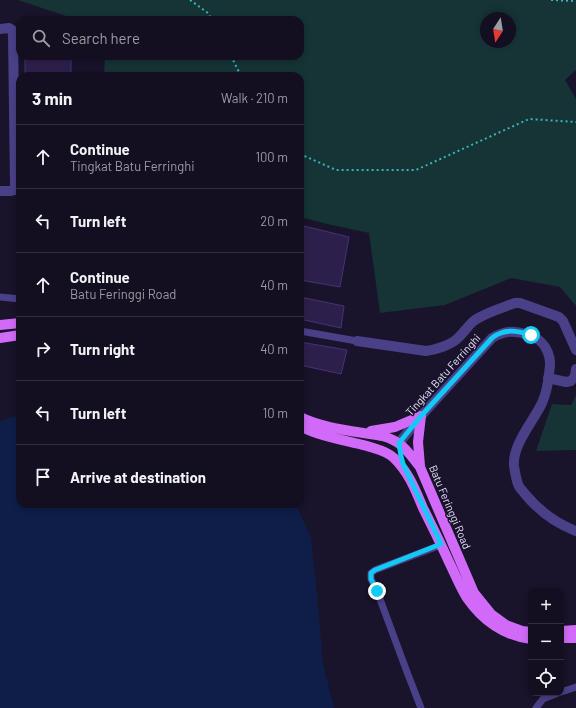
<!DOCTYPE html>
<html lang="en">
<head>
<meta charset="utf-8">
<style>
	body { margin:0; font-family:Barlow,sans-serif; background:#1c1729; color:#f1f3f6 }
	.controls { position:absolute; right:12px; bottom:12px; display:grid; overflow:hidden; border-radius:8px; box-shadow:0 2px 6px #0003 }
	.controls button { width:36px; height:36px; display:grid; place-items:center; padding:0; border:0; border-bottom:1px solid #322e3e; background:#130e20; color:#f1f3f6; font:20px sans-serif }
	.compass { position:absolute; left:480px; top:12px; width:36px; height:36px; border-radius:50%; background:#130e20; box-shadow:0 2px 6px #0003; rotate:192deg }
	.stop { position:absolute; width:12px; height:12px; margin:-9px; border:3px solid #13c9f5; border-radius:50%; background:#fff }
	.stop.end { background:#13c9f5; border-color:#fff; box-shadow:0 1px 4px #0008 }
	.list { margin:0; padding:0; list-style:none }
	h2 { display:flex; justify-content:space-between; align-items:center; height:52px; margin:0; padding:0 16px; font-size:17px }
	h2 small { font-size:13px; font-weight:400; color:#9d9ca5 }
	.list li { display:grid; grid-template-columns:26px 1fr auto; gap:12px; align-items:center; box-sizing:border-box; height:64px; padding:0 16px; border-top:1px solid #322e3e }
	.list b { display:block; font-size:15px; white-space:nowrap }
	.list p { margin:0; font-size:13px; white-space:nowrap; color:#9d9ca5 }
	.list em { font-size:13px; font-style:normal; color:#9d9ca5 }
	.icon { flex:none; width:22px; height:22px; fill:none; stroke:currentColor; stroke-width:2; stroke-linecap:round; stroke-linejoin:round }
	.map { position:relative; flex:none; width:576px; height:708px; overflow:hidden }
	.search { position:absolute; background:#130e20; box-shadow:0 2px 6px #0003; left:16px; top:16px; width:288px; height:44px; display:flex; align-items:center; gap:10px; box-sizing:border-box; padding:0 14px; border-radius:12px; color:#9d9ca5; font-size:15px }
	.panel { position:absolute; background:#130e20; box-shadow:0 2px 6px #0003; left:16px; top:72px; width:288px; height:436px; border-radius:12px }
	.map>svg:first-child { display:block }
	.green { fill:#163335; fill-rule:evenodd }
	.water { fill:#0e1e49 }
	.building { fill:#2d1f4b; stroke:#463376 }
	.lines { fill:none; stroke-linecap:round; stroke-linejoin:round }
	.path { stroke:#37b5b9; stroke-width:2; stroke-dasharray:2 3; stroke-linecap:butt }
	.service { stroke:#4a4088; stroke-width:7 }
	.minor { stroke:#4a4088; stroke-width:10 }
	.primary { stroke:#d16af8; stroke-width:10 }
	.route { stroke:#13c9f5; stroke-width:5 }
	.labels { text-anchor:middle; stroke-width:3; stroke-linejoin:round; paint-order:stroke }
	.street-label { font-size:11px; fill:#e5defe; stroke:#19132b }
</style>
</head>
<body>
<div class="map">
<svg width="576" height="708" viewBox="0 0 576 708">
	<rect width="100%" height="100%" fill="#19132b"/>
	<path class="green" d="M 18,0 L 576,0 L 576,70 L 565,80 L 576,99 L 576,306 L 560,287 L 511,278 L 445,305 L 380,313 L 369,233 L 327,224 L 300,217 L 300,76 L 104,76 L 105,56 L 300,56 L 300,20 L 78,20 ZM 486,18 L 510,18 L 510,42 L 486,42 Z
		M 576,395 L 576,450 L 536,451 L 552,404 L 571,405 Z"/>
	<path class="water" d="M 20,415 L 20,504 L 295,504 L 296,505 L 311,537 L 317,593 L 323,663 L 334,708 L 0,708 L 0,421 Z"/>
	<path class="building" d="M 25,56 L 71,56 L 71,76 L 25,76 Z
		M 19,207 L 20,207 L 20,252 L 19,252 Z
		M 300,225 L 349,237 L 340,287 L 300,280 Z
		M 300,297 L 344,306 L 341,328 L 300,319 Z
		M 300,342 L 347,350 L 341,374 L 300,365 Z"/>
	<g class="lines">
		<path class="path" d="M 190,0 L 208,13 L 212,20
			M 551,0 L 576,1
			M 231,56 L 241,76
			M 300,154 L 336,170 L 416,170 L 529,119 L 576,122"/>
		<path class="service" d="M 0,297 L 20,299
			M 300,331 L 357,341
			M 561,692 L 576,687
			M 421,708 L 407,672 L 377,591 L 371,579 L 371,573 L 375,570 L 441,545
			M 536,708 L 543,699 L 558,693"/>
		<path class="minor" d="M 0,29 L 9,28 L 12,30 L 13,35 L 15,184 L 15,190 L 11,191 L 0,191
			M 357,341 L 426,351 C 435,350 451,345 458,338 C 464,333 468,325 475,320 C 487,312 502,308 515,303 L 520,303 L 559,317 L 563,321 L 576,350
			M 548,378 L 566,382 L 571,381 L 575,376 L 576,369
			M 399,443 L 421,416 L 492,338 C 504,331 513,330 526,334 C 537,337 544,342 548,353 C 551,361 550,365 549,374 C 548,384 546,394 542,403 C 533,422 512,445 514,466 C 515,472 516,479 518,484 C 519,488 523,491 525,494 C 539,511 555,523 576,531"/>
		<path class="primary" d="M 0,325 L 20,323
			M 0,338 L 20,335
			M 300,417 C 325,429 355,431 382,436 C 402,441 408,452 420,467 L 474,593 L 491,614 L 506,625 L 522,631 L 531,632
			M 300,426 C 321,437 345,440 367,446 C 376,449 387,451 394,458 C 409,473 415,489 423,508 C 432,526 441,544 449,562 C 455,574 460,587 467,598 C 482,620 504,636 531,639
			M 371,431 L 395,427 L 421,416
			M 420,466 L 418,442 L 421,416
			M 561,631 L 576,630
			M 561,638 L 576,638"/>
	</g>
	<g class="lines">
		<path class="route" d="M 377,591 L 371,579 L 371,573 L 375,570 L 441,544 L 403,464 L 401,456 L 399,443 L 421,416 L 492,338 C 494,336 498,334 501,333 C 510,329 522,332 531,335"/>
	</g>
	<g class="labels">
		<g class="street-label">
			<text transform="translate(443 375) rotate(-48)" y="4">Tingkat Batu Ferringhi</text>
			<text transform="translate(450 507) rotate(67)" y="4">Batu Feringgi Road</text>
		</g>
	</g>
</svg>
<div class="controls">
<button>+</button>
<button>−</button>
<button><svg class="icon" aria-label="locate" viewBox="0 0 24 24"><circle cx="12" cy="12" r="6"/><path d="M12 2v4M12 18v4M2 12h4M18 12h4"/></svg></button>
</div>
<svg class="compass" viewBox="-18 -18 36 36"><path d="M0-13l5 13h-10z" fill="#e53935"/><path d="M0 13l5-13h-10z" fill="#9d9ca5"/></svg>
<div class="stop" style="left:531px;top:335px"></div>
<div class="stop end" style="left:377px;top:591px"></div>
<div class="search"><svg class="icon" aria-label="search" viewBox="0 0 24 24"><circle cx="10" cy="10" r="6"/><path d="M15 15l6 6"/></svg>Search here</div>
<section class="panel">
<h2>3 min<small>Walk · 210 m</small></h2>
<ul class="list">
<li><svg class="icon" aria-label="ahead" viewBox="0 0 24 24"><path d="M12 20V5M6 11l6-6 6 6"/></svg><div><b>Continue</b><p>Tingkat Batu Ferringhi</p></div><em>100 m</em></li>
<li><svg class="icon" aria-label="left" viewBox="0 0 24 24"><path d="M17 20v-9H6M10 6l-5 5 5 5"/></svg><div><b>Turn left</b></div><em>20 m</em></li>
<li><svg class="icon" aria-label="ahead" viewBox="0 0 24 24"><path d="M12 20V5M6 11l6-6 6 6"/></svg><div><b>Continue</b><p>Batu Feringgi Road</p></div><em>40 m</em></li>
<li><svg class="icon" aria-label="right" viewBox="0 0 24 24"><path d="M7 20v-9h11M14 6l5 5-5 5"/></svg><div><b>Turn right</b></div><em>40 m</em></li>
<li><svg class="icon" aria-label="left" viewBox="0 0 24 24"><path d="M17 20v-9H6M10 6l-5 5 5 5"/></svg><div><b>Turn left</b></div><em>10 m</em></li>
<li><svg class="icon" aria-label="arrive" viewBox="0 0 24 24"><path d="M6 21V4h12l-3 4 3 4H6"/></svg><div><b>Arrive at destination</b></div></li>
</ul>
</section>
</div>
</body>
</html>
